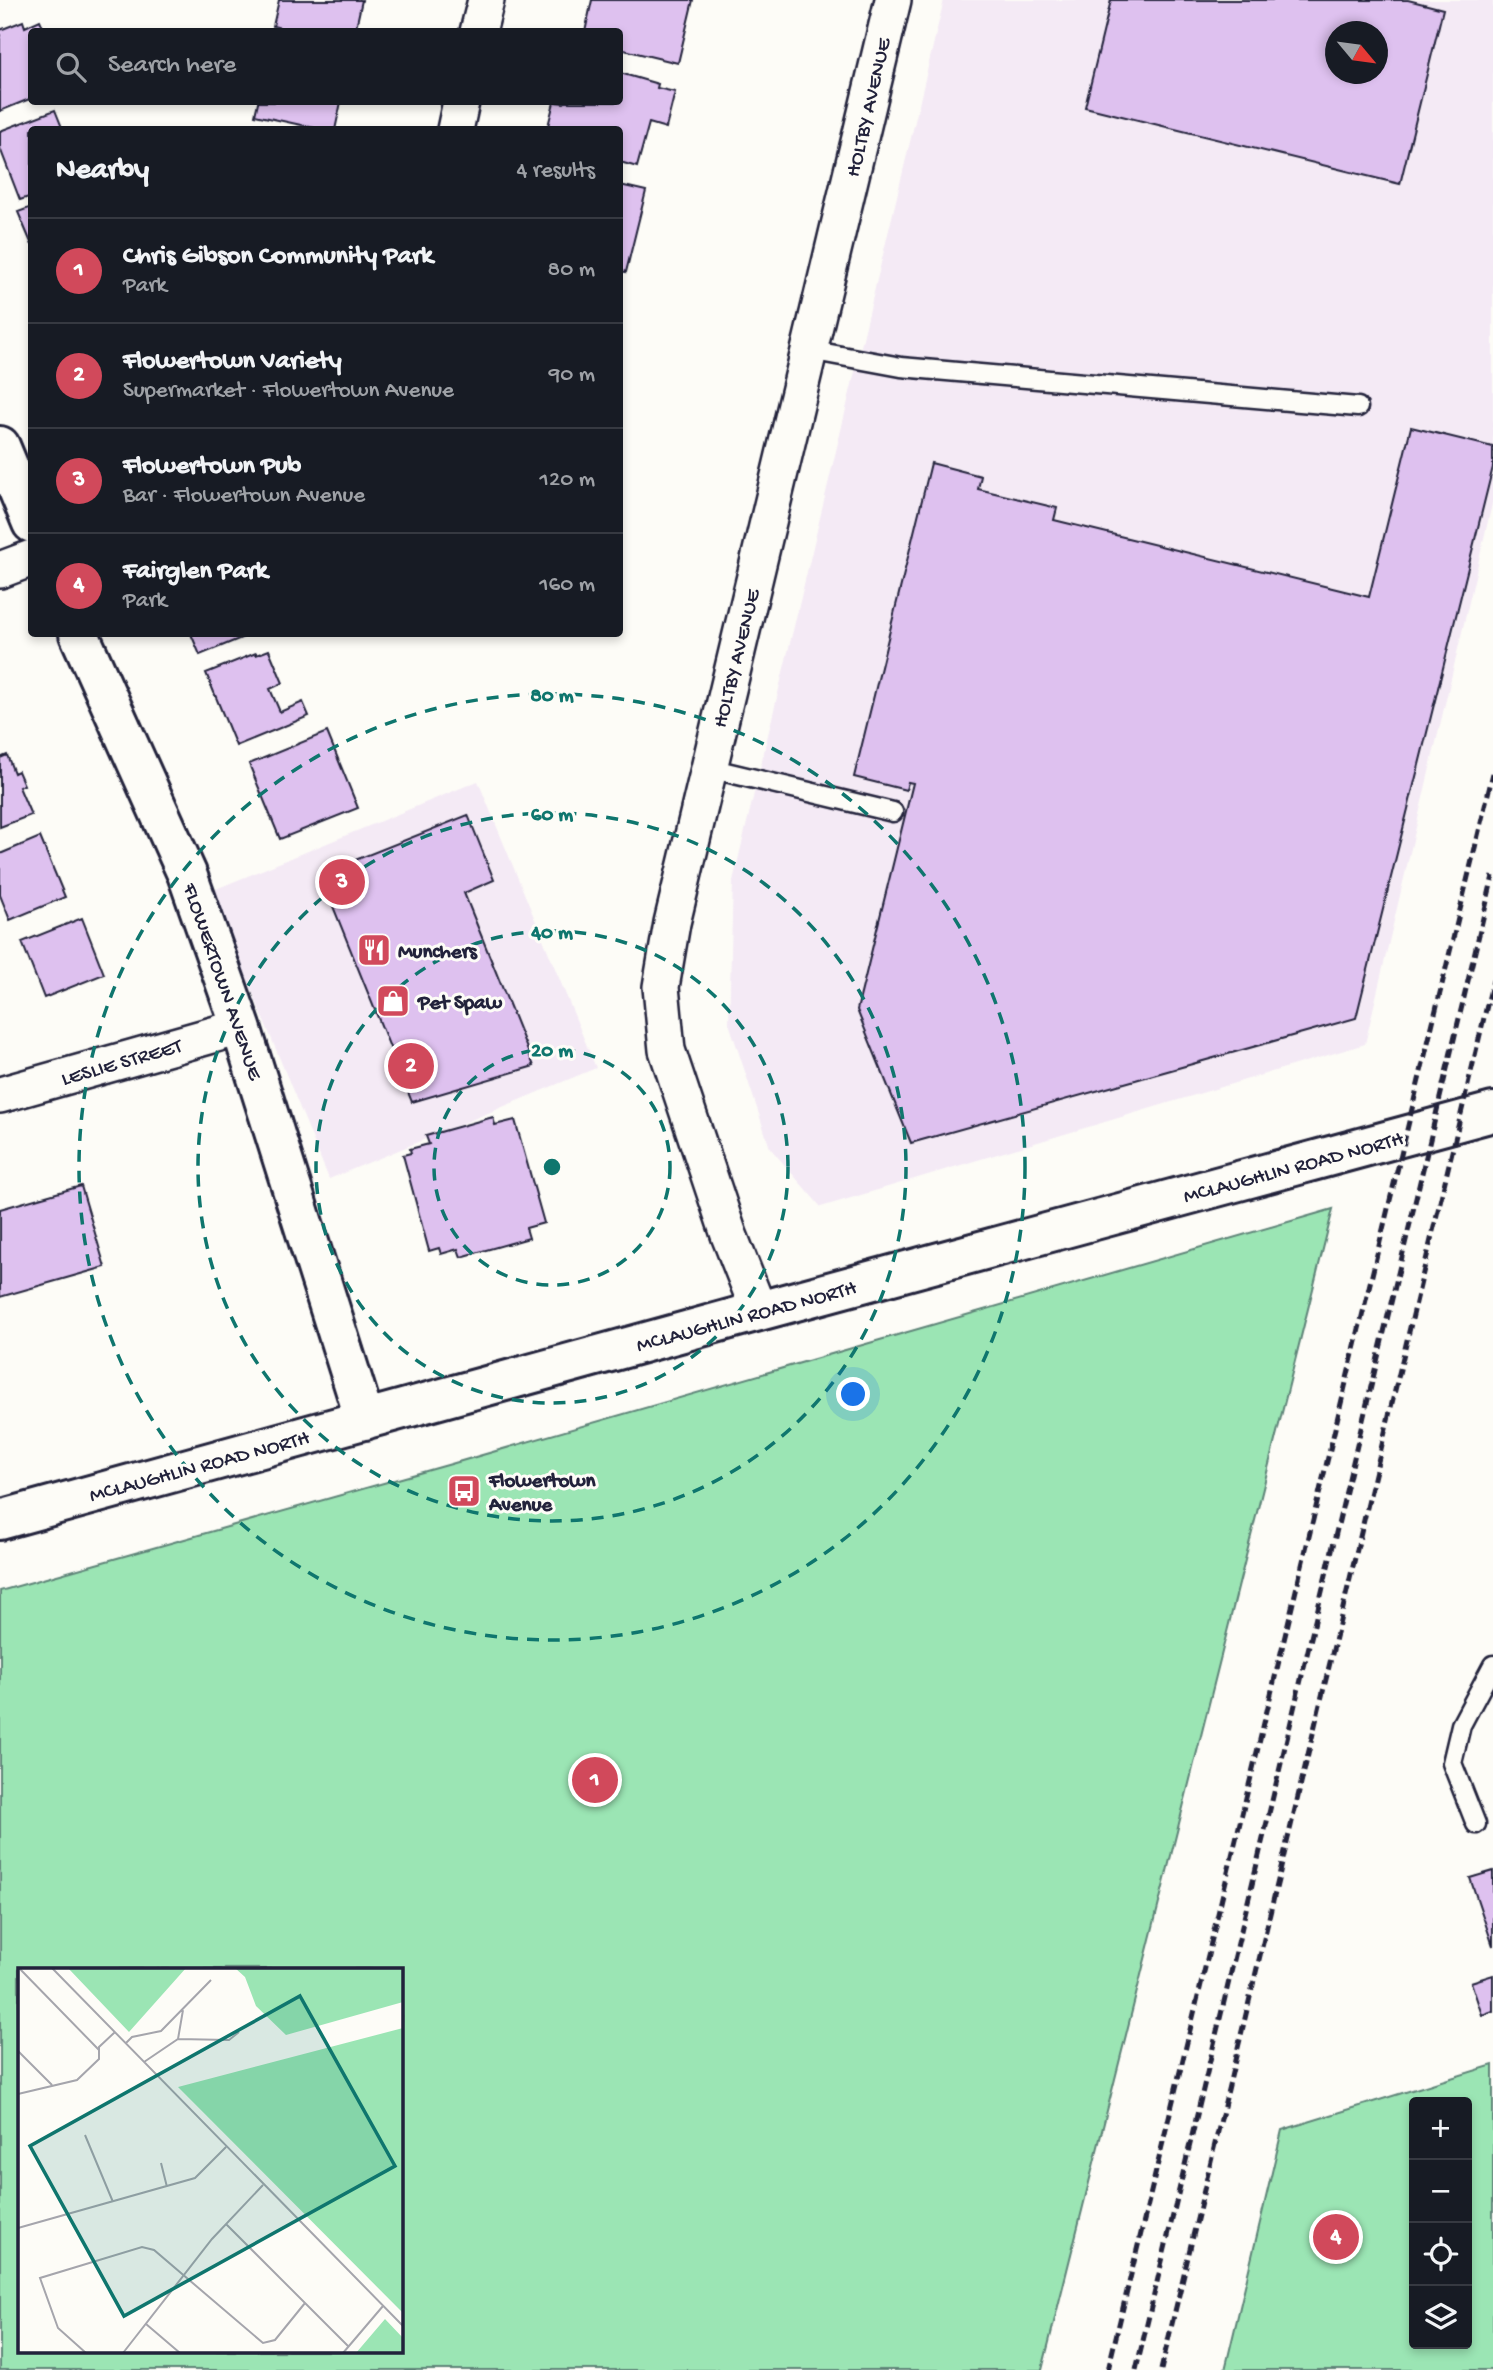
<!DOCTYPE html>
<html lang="en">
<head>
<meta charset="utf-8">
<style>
	body { margin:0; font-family:"Gochi Hand",sans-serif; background:#242831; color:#f1f3f6 }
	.controls { position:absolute; right:21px; bottom:21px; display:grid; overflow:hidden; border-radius:7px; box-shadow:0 4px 10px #0003 }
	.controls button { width:63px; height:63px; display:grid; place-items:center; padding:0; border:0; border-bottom:2px solid #363941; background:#171b24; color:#f1f3f6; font:35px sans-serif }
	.compass { position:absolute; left:1325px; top:21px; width:63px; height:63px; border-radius:50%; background:#171b24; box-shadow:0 4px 10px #0003; rotate:119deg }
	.you { position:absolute; left:854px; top:1395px; width:24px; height:24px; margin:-18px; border:5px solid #fff; border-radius:50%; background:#1a73e8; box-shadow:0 0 0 10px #1a73e833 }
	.badge { display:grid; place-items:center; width:46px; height:46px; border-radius:50%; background:#d1495b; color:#fff; font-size:23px; font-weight:700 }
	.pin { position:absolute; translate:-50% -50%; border:4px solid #fff; box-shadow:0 2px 7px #0006 }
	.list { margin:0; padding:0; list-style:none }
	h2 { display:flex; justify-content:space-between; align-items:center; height:91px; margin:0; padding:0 28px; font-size:30px }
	h2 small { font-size:23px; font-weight:400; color:#9ea1a6 }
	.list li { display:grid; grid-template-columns:46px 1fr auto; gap:21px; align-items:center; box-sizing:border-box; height:105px; padding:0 28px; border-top:2px solid #363941 }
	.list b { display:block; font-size:26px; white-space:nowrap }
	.list p { margin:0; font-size:23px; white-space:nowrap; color:#9ea1a6 }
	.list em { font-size:23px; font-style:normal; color:#9ea1a6 }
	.icon { flex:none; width:38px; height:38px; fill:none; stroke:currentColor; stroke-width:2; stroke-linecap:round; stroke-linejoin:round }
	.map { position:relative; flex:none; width:1493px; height:2370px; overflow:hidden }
	.search { position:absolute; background:#171b24; box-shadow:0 4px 10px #0003; left:28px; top:28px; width:595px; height:77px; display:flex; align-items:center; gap:18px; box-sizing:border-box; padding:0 24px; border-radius:7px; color:#9ea1a6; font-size:26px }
	.panel { position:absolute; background:#171b24; box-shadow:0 4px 10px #0003; left:28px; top:126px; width:595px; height:511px; border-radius:7px }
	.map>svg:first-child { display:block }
	.built { fill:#f4eaf5; fill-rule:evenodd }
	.green { fill:#9be5b4; stroke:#5e8478; stroke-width:2; fill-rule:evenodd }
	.building { fill:#dec1ef; stroke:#22223b; stroke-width:2; fill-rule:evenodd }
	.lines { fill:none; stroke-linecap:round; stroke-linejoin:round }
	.lane-casing { stroke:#22223b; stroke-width:23 }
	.street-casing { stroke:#22223b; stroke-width:40 }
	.secondary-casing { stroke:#22223b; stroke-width:44 }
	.lane { stroke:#fdfcf7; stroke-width:18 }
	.street { stroke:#fdfcf7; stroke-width:35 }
	.secondary { stroke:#fdfcf7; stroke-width:38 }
	.rail { stroke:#22223b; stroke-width:5; stroke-dasharray:10 5; stroke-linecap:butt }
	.ring { fill:none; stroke:#0f766e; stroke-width:3.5; stroke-dasharray:12 9 }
	.labels { text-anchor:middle; stroke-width:6; stroke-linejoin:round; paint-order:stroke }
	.street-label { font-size:21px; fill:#22223b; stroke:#fdfcf7 }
	.poi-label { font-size:21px; font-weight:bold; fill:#22223b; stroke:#fdfcf7; text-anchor:start }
	.inset-road { fill:none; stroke:#a5a5ac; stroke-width:2 }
	.view { fill:#0f766e; fill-opacity:0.15; stroke:#0f766e; stroke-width:3.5 }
	.inset-edge { fill:none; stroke:#22223b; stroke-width:3.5 }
	.centre { fill:#0f766e; stroke:#fdfcf7; stroke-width:3.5 }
	.ring-label { font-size:21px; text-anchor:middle; font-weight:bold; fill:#0f766e; stroke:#fdfcf7; stroke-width:6; stroke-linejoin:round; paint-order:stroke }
</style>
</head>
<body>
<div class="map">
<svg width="1493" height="2370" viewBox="0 0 1493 2370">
	<rect width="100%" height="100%" fill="#fdfcf7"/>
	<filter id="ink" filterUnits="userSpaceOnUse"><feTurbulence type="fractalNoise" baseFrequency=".0143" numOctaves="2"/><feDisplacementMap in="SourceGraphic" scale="14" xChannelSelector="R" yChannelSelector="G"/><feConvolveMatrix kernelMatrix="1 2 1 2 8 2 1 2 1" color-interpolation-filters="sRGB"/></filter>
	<g filter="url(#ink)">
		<path class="built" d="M 944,0 L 1493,0 L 1493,500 L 1365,1044 L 821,1207 L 770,1148 L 729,1023 L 733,881 ZM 1336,32 L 1378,32 L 1378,74 L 1336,74 Z
			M 478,781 L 596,1068 L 329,1179 L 211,891 Z"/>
		<path class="green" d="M 1333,1209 L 1042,2370 L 0,2370 L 0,1591 L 451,1464 ZM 19,1969 L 401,1969 L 401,2351 L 19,2351 Z
			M 1493,2065 L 1493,2370 L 1225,2370 L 1282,2130 ZM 1467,2102 L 1467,2344 L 1414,2344 L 1414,2102 Z"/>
		<path class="building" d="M 279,0 L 362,0 L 355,32 L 297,32 L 273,26 Z
			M 592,0 L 693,0 L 678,63 L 620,49 L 620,32 L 585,32 Z
			M 1111,0 L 1408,0 L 1443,9 L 1400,184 L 1085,107 ZM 1336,32 L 1378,32 L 1378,74 L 1336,74 Z
			M 40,20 L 45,32 L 32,32 L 32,98 L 0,111 L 0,30 L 23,21 L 25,27 Z
			M 620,73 L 658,84 L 657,88 L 675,92 L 666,128 L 649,123 L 637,167 L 620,162 L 620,130 L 547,130 L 554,102 L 564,103 L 565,102 L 620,102 Z
			M 258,102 L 341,102 L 335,130 L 324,130 L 255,115 Z
			M 55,110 L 63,130 L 32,130 L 32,196 L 20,200 L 0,148 L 0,131 Z
			M 620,185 L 646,191 L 626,272 L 620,271 Z
			M 32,207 L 32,245 L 18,212 Z
			M 1411,427 L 1493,447 L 1493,467 L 1356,1018 L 911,1143 L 857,1010 L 913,783 L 908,782 L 906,790 L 854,777 L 931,463 L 981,476 L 978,489 L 1057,508 L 1054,520 L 1369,597 Z
			M 191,634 L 251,634 L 200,655 Z
			M 269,650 L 283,683 L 270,689 L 280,712 L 303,702 L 309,716 L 236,746 L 206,673 L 256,653 L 256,655 Z
			M 327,732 L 358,808 L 280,839 L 249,764 Z
			M 7,755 L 14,773 L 18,771 L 24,785 L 19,787 L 31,815 L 0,827 L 0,758 Z
			M 468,815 L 494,880 L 464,893 L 534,1066 L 412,1102 L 320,874 Z
			M 40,837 L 65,897 L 10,920 L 0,895 L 0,854 Z
			M 82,918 L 104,974 L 44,998 L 22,942 Z
			M 493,1117 L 495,1125 L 515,1120 L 544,1223 L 526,1228 L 529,1238 L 461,1257 L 458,1249 L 441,1254 L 439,1248 L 429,1251 L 403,1155 L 411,1153 L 410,1149 L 429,1144 L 426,1136 Z
			M 81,1186 L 105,1267 L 0,1297 L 0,1209 Z
			M 1493,1871 L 1493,1946 L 1470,1878 Z
			M 1493,1975 L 1493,2011 L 1482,2015 L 1471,1982 Z"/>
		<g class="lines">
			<defs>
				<path id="lane" d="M 809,350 L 901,367 L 1358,407
					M 709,768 L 893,812
					M 1476,1824 L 1452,1763 L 1461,1725 L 1493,1665"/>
				<path id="street" d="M 478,32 L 486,0
					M 455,130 L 461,102
					M 0,570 L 32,558
					M 0,1095 L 241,1027
					M 759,1311 L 729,1235 L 667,1050 L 661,987 L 672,923 L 893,0"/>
				<path id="secondary" d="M 0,446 L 32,523
					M 79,634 L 187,874 L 241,1027 L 365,1420
					M 0,1520 L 759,1311 L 1493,1112"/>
			</defs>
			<use href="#lane" class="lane-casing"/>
			<use href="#street" class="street-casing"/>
			<use href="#secondary" class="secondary-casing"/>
			<use href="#lane" class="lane"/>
			<use href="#street" class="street"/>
			<use href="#secondary" class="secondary"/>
			<path class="rail" d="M 1108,2370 L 1493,773
				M 1136,2370 L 1493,876
				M 1161,2370 L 1493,980"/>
		</g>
	</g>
	<g class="ring">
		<circle cx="552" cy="1167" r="118"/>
		<circle cx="552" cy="1167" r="236"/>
		<circle cx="552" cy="1167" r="354"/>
		<circle cx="552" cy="1167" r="473"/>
	</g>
	<defs>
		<symbol id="restaurant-square" viewBox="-11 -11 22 22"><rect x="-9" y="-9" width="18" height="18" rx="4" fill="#d1495b" stroke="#fdfcf7"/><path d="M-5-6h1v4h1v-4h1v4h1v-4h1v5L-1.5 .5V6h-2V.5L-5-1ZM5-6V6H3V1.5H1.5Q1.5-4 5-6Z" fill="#fff"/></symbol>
		<symbol id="shop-square" viewBox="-11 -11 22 22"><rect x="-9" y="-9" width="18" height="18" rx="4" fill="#d1495b" stroke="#fdfcf7"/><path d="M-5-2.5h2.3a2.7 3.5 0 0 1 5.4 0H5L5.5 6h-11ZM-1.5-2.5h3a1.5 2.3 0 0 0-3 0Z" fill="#fff"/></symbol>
		<symbol id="bus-square" viewBox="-11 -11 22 22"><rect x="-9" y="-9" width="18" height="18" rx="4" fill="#d1495b" stroke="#fdfcf7"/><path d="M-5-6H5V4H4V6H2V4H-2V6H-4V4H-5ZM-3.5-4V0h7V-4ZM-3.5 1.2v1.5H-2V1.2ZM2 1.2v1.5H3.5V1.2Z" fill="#fff"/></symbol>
	</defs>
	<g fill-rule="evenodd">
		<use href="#restaurant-square" x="355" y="931" width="38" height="38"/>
		<use href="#shop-square" x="374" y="982" width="38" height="38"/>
		<use href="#bus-square" x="445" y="1472" width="38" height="38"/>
	</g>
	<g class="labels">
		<g class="street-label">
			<text transform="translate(867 107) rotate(-77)" y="7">HOLTBY AVENUE</text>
			<text transform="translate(735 658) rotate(-76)" y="7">HOLTBY AVENUE</text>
			<text transform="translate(224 981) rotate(71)" y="7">FLOWERTOWN AVENUE</text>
			<text transform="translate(121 1061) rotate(-16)" y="7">LESLIE STREET</text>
			<text transform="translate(1293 1166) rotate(-15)" y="7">MCLAUGHLIN ROAD NORTH</text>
			<text transform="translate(746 1315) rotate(-15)" y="7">MCLAUGHLIN ROAD NORTH</text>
			<text transform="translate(199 1465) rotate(-15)" y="7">MCLAUGHLIN ROAD NORTH</text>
		</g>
		<g class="poi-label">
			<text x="398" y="957">Munchers</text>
			<text x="418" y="1008">Pet Spaw</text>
			<text x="489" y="1486">Flowertown<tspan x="489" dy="24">Avenue</tspan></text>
		</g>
	</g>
	<g transform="translate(18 1968)">
		<rect width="385" height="385" fill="#fdfcf7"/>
		<path d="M 50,0 L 168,0 L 111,64 ZM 217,0 L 385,0 L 385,34 L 268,67 L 238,38 L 227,9 ZM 385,60 L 385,345 L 160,119 ZM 367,351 L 385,370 L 385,385 L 338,385 Z" fill="#9be5b4"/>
		<path class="inset-road" d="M 1,0 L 81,82M 34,0 L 385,358M 160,71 L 165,42M 108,75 L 114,69 L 143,63 L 193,12M 0,83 L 34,117M 126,94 L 160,71 L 211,72 L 221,64M 0,126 L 59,112 L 81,91 L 81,79 L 97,64M 67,167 L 95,234M 143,195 L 149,219M 208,256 L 330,378M 0,260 L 177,210 L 208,179M 128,356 L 162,385M 68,385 L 40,360 L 22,310 L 124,279 L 136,282 L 245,375 L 257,372 L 287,335M 105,385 L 194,271 L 245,217M 325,385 L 365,338"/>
		<path class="view" d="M 282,28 L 377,198 L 106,348 L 12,178 Z"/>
		<rect width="385" height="385" class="inset-edge"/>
	</g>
	<circle cx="552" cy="1167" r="10" class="centre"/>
	<g class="ring-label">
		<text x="552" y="701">80 m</text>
		<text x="552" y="820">60 m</text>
		<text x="552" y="938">40 m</text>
		<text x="552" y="1056">20 m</text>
	</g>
</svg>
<div class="controls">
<button>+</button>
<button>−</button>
<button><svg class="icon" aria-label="locate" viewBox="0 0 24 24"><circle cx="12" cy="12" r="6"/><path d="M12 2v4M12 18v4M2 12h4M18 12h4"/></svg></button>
<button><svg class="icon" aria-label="layers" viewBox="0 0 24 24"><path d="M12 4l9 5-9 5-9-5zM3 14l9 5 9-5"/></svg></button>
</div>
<svg class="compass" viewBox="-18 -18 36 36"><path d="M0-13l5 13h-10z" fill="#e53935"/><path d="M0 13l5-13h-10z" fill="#9ea1a6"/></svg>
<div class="you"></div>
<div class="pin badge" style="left:595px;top:1780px">1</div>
<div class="pin badge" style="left:411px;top:1066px">2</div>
<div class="pin badge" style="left:342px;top:882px">3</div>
<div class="pin badge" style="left:1336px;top:2237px">4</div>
<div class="search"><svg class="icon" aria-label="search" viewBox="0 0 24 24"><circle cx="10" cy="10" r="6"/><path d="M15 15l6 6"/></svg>Search here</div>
<section class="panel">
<h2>Nearby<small>4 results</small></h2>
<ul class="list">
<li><span class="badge">1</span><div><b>Chris Gibson Community Park</b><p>Park</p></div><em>80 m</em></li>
<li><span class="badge">2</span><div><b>Flowertown Variety</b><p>Supermarket · Flowertown Avenue</p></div><em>90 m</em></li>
<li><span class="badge">3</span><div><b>Flowertown Pub</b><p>Bar · Flowertown Avenue</p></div><em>120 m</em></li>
<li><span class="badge">4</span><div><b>Fairglen Park</b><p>Park</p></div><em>160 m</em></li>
</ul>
</section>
</div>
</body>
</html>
